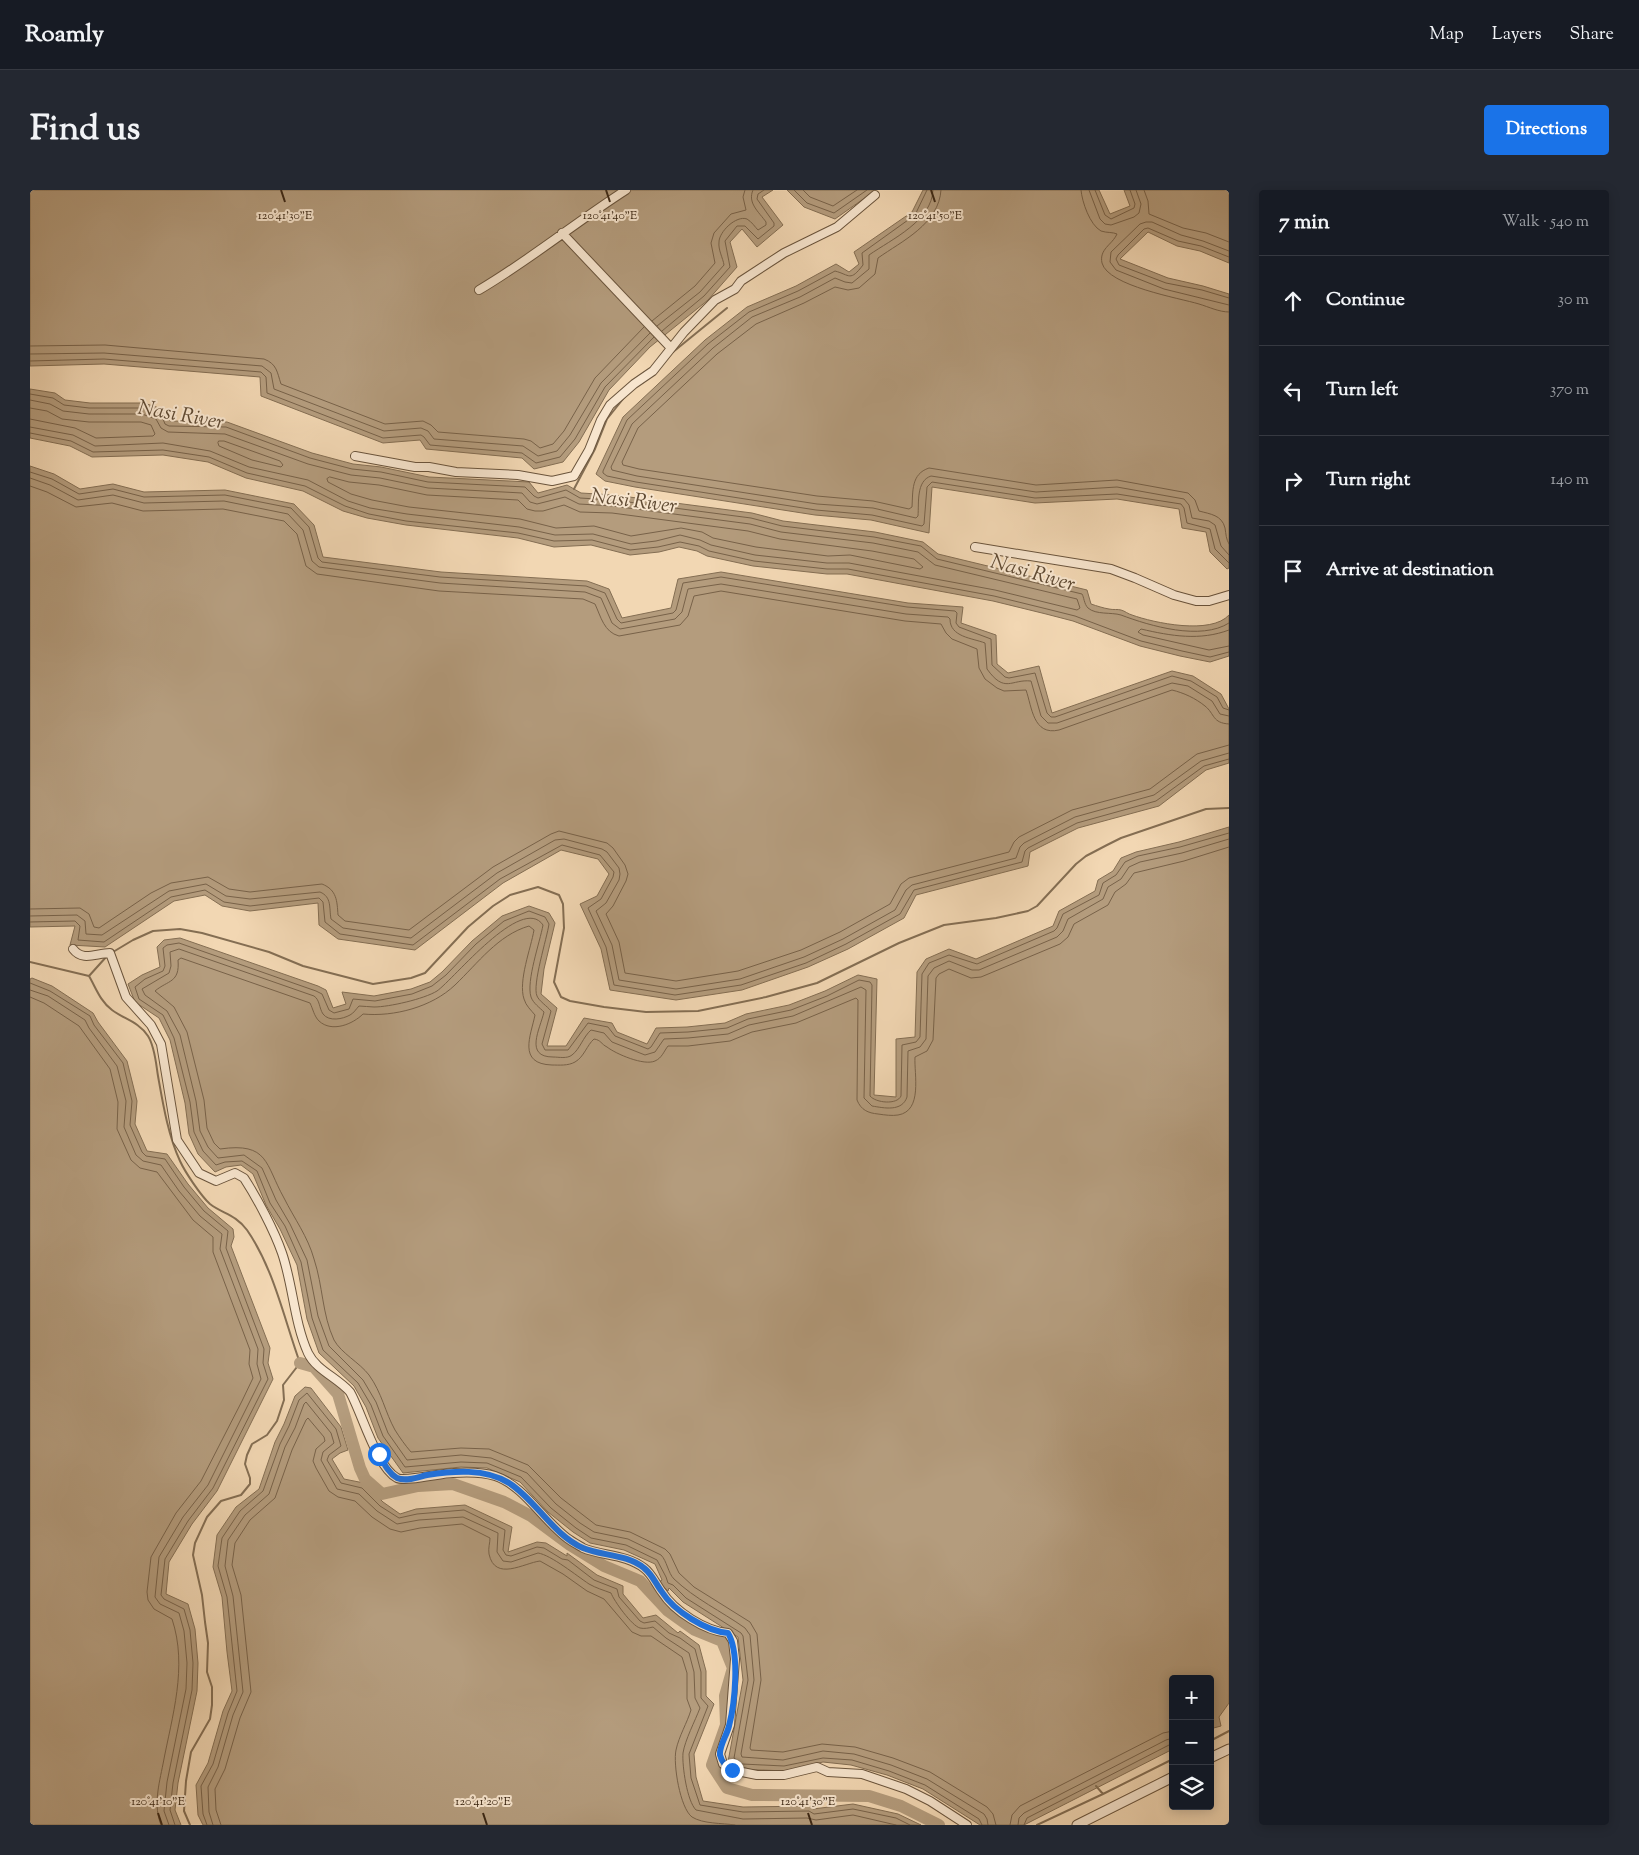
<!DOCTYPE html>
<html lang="en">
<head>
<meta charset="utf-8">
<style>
	body { margin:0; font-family:"Sorts Mill Goudy",serif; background:#242831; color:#f1f3f6 }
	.controls { position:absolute; right:15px; bottom:15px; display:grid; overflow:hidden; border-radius:5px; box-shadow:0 2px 12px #0003 }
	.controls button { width:45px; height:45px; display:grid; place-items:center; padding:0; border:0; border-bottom:1px solid #363941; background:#171b24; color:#f1f3f6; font:25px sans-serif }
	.stop { position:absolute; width:15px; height:15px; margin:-11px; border:4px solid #1a73e8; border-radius:50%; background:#fff }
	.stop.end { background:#1a73e8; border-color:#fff; box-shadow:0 1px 5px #0008 }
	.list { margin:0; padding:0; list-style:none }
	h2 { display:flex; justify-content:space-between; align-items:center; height:65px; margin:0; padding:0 20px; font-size:21px }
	h2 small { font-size:16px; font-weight:400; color:#9ea1a6 }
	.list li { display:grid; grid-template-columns:32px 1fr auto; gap:15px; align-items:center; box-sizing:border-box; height:90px; padding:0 20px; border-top:1px solid #363941 }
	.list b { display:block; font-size:19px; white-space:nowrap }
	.list em { font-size:16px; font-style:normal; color:#9ea1a6 }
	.icon { flex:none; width:28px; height:28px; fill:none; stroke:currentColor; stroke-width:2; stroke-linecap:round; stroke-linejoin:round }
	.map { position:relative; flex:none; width:1199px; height:1635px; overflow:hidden; border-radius:5px }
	header { display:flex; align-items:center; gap:30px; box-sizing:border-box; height:70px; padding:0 25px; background:#171b24; border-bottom:1px solid #363941 }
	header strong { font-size:24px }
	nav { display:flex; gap:28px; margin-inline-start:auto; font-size:18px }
	.intro { display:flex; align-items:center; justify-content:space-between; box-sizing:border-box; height:120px; padding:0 30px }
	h1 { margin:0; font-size:35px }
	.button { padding:12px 22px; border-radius:5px; background:#1a73e8; color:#fff; font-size:18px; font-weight:700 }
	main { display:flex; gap:30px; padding:0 30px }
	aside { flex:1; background:#171b24; border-radius:5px; box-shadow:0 2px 12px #0003 }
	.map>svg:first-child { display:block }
	.water { fill:#b49c7d; stroke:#846e53 }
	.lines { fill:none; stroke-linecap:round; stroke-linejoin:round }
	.shore { stroke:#786249; stroke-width:1 }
	.stream { stroke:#846e53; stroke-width:2 }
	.river { stroke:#b49c7d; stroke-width:12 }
	.minor-casing { stroke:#6a543c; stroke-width:10 }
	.tertiary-casing { stroke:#6a543c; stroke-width:11 }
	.minor { stroke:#f7e5ce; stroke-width:8 }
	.tertiary { stroke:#f7e5ce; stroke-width:9 }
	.route { stroke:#1a73e8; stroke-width:6 }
	.ticks { fill:none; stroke:#3c2815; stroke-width:2 }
	.labels { text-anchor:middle; stroke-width:4; stroke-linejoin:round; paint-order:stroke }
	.water-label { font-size:21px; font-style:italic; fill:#604b34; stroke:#f7e5ce }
	.ticks-label { font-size:12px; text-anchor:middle; fill:#3c2815; stroke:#f7e5ce; stroke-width:4; stroke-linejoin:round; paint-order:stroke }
</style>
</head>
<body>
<header>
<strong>Roamly</strong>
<nav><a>Map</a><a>Layers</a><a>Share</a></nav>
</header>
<div class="intro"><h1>Find us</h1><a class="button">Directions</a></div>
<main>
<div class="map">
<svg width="1199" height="1635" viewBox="0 0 1199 1635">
	<rect width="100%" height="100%" fill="#f2d7b3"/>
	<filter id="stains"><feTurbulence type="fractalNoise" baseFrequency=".004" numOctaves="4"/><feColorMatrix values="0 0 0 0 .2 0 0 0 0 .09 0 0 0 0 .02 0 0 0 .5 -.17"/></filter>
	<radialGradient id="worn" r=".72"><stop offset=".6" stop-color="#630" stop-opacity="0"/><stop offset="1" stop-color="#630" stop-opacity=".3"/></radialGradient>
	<path class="water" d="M 0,0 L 743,0 L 732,7 L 753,35 L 727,57 L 712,39 L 700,52 L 707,77 L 678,110 L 620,157 L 579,200 L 549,252 L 533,272 L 504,279 L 492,268 L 396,259 L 390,250 L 353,253 L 231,206 L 230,187 L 74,174 L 0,176 Z
		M 757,0 L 846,0 L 805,29 L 774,17 Z
		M 893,0 L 1069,0 L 1080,24 L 1100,16 L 1094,0 L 1199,0 L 1199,73 L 1170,61 L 1147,56 L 1118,42 L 1090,69 L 1138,88 L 1173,96 L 1199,104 L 1199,378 L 1197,379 L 1180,362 L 1176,342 L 1152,338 L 1149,319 L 1087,309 L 1005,313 L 902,297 L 899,343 L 841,330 L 785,325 L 605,297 L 575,291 L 566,284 L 593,227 L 675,150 L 717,117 L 766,96 L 806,74 L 819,82 L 829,74 L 824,62 L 882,22 Z
		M 0,199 L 25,203 L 35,210 L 60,213 L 114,213 L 135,220 L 140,231 L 197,232 L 282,263 L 323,274 L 351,277 L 399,287 L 499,292 L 508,303 L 537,295 L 551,303 L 584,305 L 722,323 L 753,331 L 845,342 L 893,352 L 908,364 L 1057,400 L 1061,414 C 1067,416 1073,418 1079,419 C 1083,420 1088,419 1091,420 C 1095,421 1098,424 1102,425 C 1124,433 1181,445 1199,425 L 1199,466 L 1180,472 L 1150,466 L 1110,456 L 1043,431 L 1016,424 L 963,411 L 817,384 L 797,384 L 723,376 L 677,366 L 667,361 L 649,357 L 629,362 L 600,365 L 561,355 L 524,357 L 488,348 L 376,335 L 337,328 L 313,321 L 273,301 L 216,288 L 178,272 L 133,265 L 62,267 L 40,256 L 0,248 Z
		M 0,276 L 24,284 L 50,299 L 83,294 L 114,302 L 195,300 L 264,314 L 284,335 L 293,367 L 411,382 L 557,391 L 579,399 L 592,428 L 641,418 L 648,389 L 691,382 L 878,413 L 933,417 L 931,433 L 966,445 L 967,474 L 978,483 L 1009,476 L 1022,523 L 1142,481 L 1163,486 L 1191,504 L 1199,519 L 1199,573 L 1176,580 L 1129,616 L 1048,638 L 1000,662 L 998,676 L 886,705 L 874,728 L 818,759 L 778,777 L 712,800 L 646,810 L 580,800 L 571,759 L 550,714 L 567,706 L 579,684 L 568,669 L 531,660 L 473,693 L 385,760 L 308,749 L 289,735 L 288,713 L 220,721 L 192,716 L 175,705 L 144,711 L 75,757 L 40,755 L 45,736 L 0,737 Z
		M 1199,637 L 1199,1513 L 1189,1527 L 1191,1536 L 1180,1539 L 1180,1489 L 1143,1489 L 1143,1559 L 994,1635 L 950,1635 L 893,1599 L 857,1585 L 821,1575 L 793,1572 L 755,1581 L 710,1579 L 698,1572 L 713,1490 L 708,1447 L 653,1412 L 639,1398 L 638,1401 L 629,1392 L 632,1390 L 625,1374 L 594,1360 L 560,1353 L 543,1342 L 518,1322 L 490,1292 L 457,1278 L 431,1277 L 373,1283 L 348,1248 L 336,1217 L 324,1196 L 289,1163 L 277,1129 L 267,1075 L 250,1039 L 236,1015 L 223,984 L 211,975 L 196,977 L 185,982 L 168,964 L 159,944 L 155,913 L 140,850 L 129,828 L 105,812 L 98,794 L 112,785 L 130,777 L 127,757 L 134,750 L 150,748 L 288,796 L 296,800 L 303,818 L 316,814 L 312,802 L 344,806 L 381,799 L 400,792 L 412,782 L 442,751 L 472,726 L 499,716 L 519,723 L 525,733 L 514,779 L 511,804 L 527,818 L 517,856 L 536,856 L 554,828 L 582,833 L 587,842 L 617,854 L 626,838 L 657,837 L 695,833 L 716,824 L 759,815 L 795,801 L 828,785 L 847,789 L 844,905 L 866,907 L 866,849 L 885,847 L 887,782 L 896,769 L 919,759 L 946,769 L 1023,736 L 1029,721 L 1065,701 L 1068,690 L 1083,681 L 1091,668 L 1106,662 L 1149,652 Z
		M 2,788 L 22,796 L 63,823 L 68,832 L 97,871 L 107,911 L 105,934 L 117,961 L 137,964 L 158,994 L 178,1018 L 203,1039 L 204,1047 L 201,1056 L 240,1158 L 238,1173 L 243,1189 L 187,1301 L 162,1334 L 139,1372 L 136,1404 L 158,1414 L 165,1439 L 168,1473 L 167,1501 L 148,1593 L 145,1620 L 151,1635 L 0,1635 L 0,789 Z
		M 275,1197 L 281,1198 L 311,1237 L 318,1260 L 310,1263 L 302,1269 L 314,1289 L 334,1293 L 353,1312 L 370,1324 L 386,1319 L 435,1315 L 482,1337 L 478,1362 L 507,1352 L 516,1353 L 537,1366 L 537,1363 L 567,1385 L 593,1396 L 593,1404 L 613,1428 L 626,1425 L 648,1443 L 650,1441 L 669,1455 L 676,1481 L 676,1506 L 684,1514 L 664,1564 L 666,1587 L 673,1611 L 713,1617 L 783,1616 L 783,1619 L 823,1614 L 868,1624 L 891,1635 L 173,1635 L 168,1625 L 166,1595 L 178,1573 L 193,1521 L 202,1501 L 197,1462 L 192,1407 L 183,1377 L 187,1345 L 206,1317 L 229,1299 L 245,1252 L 254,1234 L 265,1206 Z"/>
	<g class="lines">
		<path class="shore" d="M 764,0 L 777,13 L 804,23 L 837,0
			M 773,0 L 780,7 L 803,16 L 827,0
			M 897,0 L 885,25 L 832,63 L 833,75 C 820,92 820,85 805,81 L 768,101 L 719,122 L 678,154 L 597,230 L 573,281 L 573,283 L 577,286 L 606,292 L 786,320 L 842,325 L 892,336 L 894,334 L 897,297 L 902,292 L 1005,308 L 1087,304 L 1151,314 L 1154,318 L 1157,333 L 1180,339 L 1185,359 L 1199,373
			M 903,0 C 902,31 862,49 839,65 L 839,79 L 822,93 L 815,92 L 805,88 L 770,107 L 722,127 L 683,158 L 602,234 L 581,277 L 582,280 L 607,286 L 787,314 L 843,318 L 886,328 L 888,326 C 889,313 886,291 901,286 L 1006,302 L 1087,297 L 1154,309 L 1159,315 L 1162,328 L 1179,331 L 1185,335 L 1191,356 L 1199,365
			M 911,0 C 909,34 872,51 848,68 L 845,84 L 829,98 L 818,100 L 805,97 L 774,113 L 726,134 L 687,164 L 608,238 L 592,272 L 593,275 L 609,279 L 787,306 L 843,311 L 879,319 L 882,317 C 883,301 881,284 899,278 L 1006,295 L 1087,290 L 1158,303 L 1165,310 L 1169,321 C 1180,324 1192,325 1195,338 C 1196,344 1196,349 1199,354
			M 1051,0 C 1052,12 1060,35 1071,41 C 1077,43 1083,42 1087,44 C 1082,55 1069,59 1072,73 C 1078,96 1149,108 1169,114 C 1179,117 1189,122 1199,122
			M 1059,0 L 1070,29 L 1075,34 L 1081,35 L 1104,27 L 1109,23 L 1111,14 L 1106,0
			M 1065,0 L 1075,25 L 1081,29 L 1104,18 L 1105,14 L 1100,0
			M 1114,0 L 1118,11 L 1119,24 L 1153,38 L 1176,43 L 1199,52
			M 1199,61 L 1173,51 L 1151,45 L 1122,32 L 1116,32 L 1110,34 L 1081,62 L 1080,72 L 1086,80 L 1134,99 L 1199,115
			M 1199,67 L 1171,56 L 1148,51 L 1118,38 L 1114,39 L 1088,65 L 1086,69 L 1089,75 L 1136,93 L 1172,100 L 1199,108
			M 622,131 L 665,96 L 685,73 L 681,53 L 684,43 L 701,24 L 716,20 L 713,7 L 715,0
			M 627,136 L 670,102 L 694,75 C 693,68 688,60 689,52 C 689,42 706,25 717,29 C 722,32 725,37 728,40 L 736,35 L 736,32 C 729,22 717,13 723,0
			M 632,141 L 674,106 L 700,77 L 695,51 L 707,36 L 715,36 L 728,49 L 744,36 L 744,33 L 727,9 L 728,4 L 734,0
			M 0,156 L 75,155 L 234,169 C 247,174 247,182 251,194 L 355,234 L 393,231 L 401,235 L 408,242 L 494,249 L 501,251 L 510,258 L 523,254 L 534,241 L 565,188 L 614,137
			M 0,164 L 74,163 L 232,176 L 241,183 L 244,199 L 354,241 L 391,238 L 398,241 L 404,249 L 493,256 L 508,266 L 527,261 L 540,245 L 571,193 L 620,143
			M 0,171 L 74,169 L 231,182 L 236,187 L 237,203 L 353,248 L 391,245 L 394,247 L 400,255 L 492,263 L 506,273 L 530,267 L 545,249 L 575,197 L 624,147
			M 0,204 L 23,208 L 34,215 L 59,218 L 113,218 L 131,224 L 135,234 L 139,236 L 196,237 L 280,268 L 322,279 L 351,282 L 398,292 L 495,297 L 504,306 L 508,308 L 536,300 L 550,308 L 583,310 L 721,328 L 752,336 L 844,347 L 891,356 L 907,369 L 1052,404 C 1054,407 1054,414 1058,418 C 1066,425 1081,422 1091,425 C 1120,436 1171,451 1199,433
			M 0,210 L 20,214 L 33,221 L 59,224 L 112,224 L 126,229 L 131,238 L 138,242 L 195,244 L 278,274 L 321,285 L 350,288 L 398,298 L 492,303 L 500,312 L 507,314 L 535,307 L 549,314 L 583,316 L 720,334 L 751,342 L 843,353 L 888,362 L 905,375 L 1047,409 L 1050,418 L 1047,420 L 965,400 L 819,373 L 797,373 L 725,365 L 681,355 L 670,350 L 650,345 L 626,351 L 601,354 L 563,344 L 525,345 L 489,337 L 377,324 L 340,318 L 318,311 L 278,290 L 219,277 L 180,261 L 133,253 L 65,256 L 43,245 L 0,237
			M 0,218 L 17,221 L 32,229 L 59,232 L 111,232 L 121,235 L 125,244 L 123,246 L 66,248 L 45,238 L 0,229
			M 0,243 L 41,251 L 63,262 L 133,260 L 179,267 L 217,283 L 275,296 L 315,316 L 339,324 L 376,331 L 488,343 L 524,351 L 562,350 L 600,360 L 628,357 L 650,352 L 669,356 L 679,361 L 724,371 L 797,379 L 818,379 L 964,406 L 1017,419 L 1045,426 L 1111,451 L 1152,461 L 1180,467 L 1199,462
			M 189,251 L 194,251 L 250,271 L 253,275 L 251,277 L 222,270 L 189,256 L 188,253 Z
			M 0,282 L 22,289 L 49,304 L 83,299 L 114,307 L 195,305 L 261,318 L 279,337 L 288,368 L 292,372 L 410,387 L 556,396 L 575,403 L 587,429 L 591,433 L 643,423 L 646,420 L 653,393 L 691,387 L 877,417 L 925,421 L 927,423 L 926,433 L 929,437 L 961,449 L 962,475 L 975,487 L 979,488 L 1005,483 L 1017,523 L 1021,527 L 1025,527 L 1142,486 L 1161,491 L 1187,507 L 1193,518 L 1199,520
			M 300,287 L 319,292 L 349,295 L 397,305 L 488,310 L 497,319 L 505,321 L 513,321 L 534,315 L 550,322 L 582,323 L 718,341 L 750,349 L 842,361 L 884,369 L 893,377 L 890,379 L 820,365 L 798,366 L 726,357 L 683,348 L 672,342 L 651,338 L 601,346 L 564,336 L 526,338 L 490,329 L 379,317 L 342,310 L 321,304 L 298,292 L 297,289 Z
			M 0,288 L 20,295 L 48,310 L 83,305 L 114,313 L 194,311 L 258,324 L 273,340 L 282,371 L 289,377 L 410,393 L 555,402 L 571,408 L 582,433 L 590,439 L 645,429 L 652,422 L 658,399 L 691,394 L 876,424 L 918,427 L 920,429 C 920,447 942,448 955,453 L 957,479 C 975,504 981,489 1001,491 L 1011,526 L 1018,533 L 1027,533 L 1142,493 L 1158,496 L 1182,511 L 1190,524 L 1199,526
			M 0,296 L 17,302 L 46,317 L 82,313 L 113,321 L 193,319 L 254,331 L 267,344 L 276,376 L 287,384 L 409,401 L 553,409 L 565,414 C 571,427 574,442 589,446 L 650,435 L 658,426 L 664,406 L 691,401 L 875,431 L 911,434 L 916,443 L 922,449 L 947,459 L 949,478 L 955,489 L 967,498 L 974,501 L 996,500 C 1002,517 1003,546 1029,540 L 1142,500 C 1154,503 1165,508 1175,516 C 1185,524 1182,533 1199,534
			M 1199,440 C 1170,451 1141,446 1111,439 L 1108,442 L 1113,445 L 1179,460 L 1199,456
			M 0,719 L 50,718 L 59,724 L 64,737 L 69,738 L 121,703 L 141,693 L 178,687 L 199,699 L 220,702 L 292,694 C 307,700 307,711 308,725 L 315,731 L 379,740 L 463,677 L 521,644 L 529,641 L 577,653 L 583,658 L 595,675 L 598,684 L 596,691 L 583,716 L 576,724 L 589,752 L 595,783 L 646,791 L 708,781 L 771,760 L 810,742 L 860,714 L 871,694 L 879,688 L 979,662 L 984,652 L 989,647 L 1042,620 L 1120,599 L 1167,564 L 1199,555
			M 0,726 L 47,725 L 55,731 L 56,744 L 72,745 L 139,701 L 176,694 L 196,706 L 220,709 L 290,702 C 302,707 299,718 301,729 L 313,738 L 381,748 L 467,683 L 525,650 L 534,649 L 572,659 L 577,662 L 589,678 L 590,684 L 589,690 L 576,713 L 566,721 L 582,755 L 589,790 L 646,799 L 710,789 L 774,767 L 813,749 L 865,720 L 876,700 L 882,695 L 986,668 L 990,657 L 994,653 L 1045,627 L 1124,605 L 1171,571 L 1199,563
			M 0,732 L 45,731 L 50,736 L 48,750 L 74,752 L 141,707 L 175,700 L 194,712 L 220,716 L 289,708 L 293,712 L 295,732 L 310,744 L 383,755 L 470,689 L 532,655 L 570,665 L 584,682 L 583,687 L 571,709 L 558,718 L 576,757 L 584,795 L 645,805 L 711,795 L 776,773 L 816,754 L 870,724 L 884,700 L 992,672 L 995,661 L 998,658 L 1047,633 L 1126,611 L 1174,576 L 1199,569
			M 0,793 L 20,801 L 60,826 L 64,835 L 93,873 L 102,911 L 100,935 L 112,962 L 116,966 L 135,969 L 154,997 L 174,1021 L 198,1041 L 196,1058 L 234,1159 L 233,1173 L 238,1189 L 183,1298 L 158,1331 L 135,1369 L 131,1405 L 134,1409 L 154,1419 L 160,1440 L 163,1473 L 162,1500 L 143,1593 L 140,1620 L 145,1635
			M 0,800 L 18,806 L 55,830 L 59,838 L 87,876 L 96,911 L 94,937 L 106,965 L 113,971 L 131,975 L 149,1001 L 170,1026 L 192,1044 L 190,1059 L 228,1159 L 227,1174 L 231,1189 L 178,1295 L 153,1327 L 129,1367 L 125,1407 L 130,1414 L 149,1423 L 154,1441 L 157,1473 L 156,1499 L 137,1592 L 134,1621 L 139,1635
			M 0,807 L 14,813 L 49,836 L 80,879 L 88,912 L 87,939 L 101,970 L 110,978 L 127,982 L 163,1030 L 183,1047 L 183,1062 L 220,1160 L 219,1174 L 223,1188 L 212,1211 L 171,1291 L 146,1323 L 121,1367 L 117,1402 L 118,1410 L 124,1419 L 142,1429 C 158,1477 142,1526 133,1574 C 129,1594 123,1616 131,1635
			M 177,1635 L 173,1624 L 171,1596 L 183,1574 L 198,1523 L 207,1501 L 197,1407 L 188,1376 L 192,1348 L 210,1321 L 233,1301 L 250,1254 L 259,1236 L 269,1210 L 277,1203 L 306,1239 L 311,1256 L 299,1265 L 297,1270 L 311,1293 L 332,1298 L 350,1316 L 369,1328 L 387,1324 L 434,1320 L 475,1340 L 473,1360 L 476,1365 L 481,1366 L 507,1357 L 514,1358 L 532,1369 L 538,1370 L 564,1390 L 587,1399 L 589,1407 L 610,1431 L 614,1433 L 625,1431 L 639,1443 L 650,1448 L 665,1459 L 671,1482 L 671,1508 L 678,1516 L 659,1564 L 661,1588 L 670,1615 L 713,1622 L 779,1621 L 784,1624 L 823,1619 L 866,1628 L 880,1635
			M 183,1635 L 179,1622 L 178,1597 L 188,1577 L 203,1525 L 213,1502 L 203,1406 L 195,1376 L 198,1350 L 215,1325 L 239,1304 L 255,1257 L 265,1238 L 274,1214 L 276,1212 L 301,1243 L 304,1253 L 293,1262 L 291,1270 L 307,1299 L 329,1304 L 347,1321 L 367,1334 L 389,1330 L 433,1327 L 468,1343 L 467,1362 L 473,1371 L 481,1372 L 508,1363 C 521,1365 547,1386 559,1394 C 566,1398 573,1400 581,1403 C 584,1411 602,1436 610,1438 C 614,1439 619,1438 623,1437 L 636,1448 L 659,1463 L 664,1482 L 665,1508 L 670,1518 C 665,1531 655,1550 653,1563 C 652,1576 657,1611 666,1620 L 713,1629 L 777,1628 L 786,1630 L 823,1625 L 866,1635
			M 191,1635 L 186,1620 L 185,1599 L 195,1579 L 210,1528 L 221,1502 L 211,1405 L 202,1375 L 205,1353 L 220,1330 L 245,1308 L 262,1260 L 276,1230 L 278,1228 L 294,1247 L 295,1251 L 286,1259 L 283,1271 L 286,1278 L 299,1301 L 308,1307 L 325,1311 L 342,1327 L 360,1339 L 371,1342 L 390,1338 L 432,1334 L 460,1348 C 460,1353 458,1358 459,1364 C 465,1392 494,1373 510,1371 L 533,1384 L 557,1401 L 574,1409 L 602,1442 L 611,1446 L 621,1446 L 652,1467 L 657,1483 L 657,1509 L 661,1520 C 657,1533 649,1546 646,1560 C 643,1574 650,1618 662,1627 C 673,1634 692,1633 705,1635
			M 952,1635 L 949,1629 L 895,1595 L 859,1581 L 822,1570 L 793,1568 L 754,1576 L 712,1574 L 704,1568 L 718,1490 L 713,1446 L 711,1443 L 656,1408 L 643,1395 L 638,1393 L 636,1387 L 627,1370 L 596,1355 L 561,1348 L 546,1338 L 521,1318 L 491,1287 L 457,1273 L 431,1272 L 375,1277 L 353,1246 L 341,1215 L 328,1193 L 293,1160 L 282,1128 L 271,1072 L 255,1036 L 240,1013 L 227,981 L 212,971 L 195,972 L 186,975 L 173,961 L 164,942 L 160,912 L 144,848 L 133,825 L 109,809 L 105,797 L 115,789 L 133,781 L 135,776 L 133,758 L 137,755 L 149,753 L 286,801 L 292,804 L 299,820 L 304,823 L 319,819 L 323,809 L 345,811 L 382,804 L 402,796 L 416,785 L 446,754 L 474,731 L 499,721 L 515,727 L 519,734 C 517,748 502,795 507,806 C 509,811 517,816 521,821 L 512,854 L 515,860 L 538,860 L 558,833 L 578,837 L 585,846 L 618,859 L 621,857 L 630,843 L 658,842 L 697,838 L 718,829 L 761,820 L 797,806 L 829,790 L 840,792 L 842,795 L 840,906 C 846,913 867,915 871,906 L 872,855 L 886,852 L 890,847 L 892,784 L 899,773 L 919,765 L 947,774 L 1024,741 L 1027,738 L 1033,724 L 1069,705 L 1073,693 L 1086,685 L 1095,672 L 1108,666 L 1150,657 L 1199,643
			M 958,1635 L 957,1629 L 954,1624 L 897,1589 L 861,1575 L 824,1564 L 793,1561 L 753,1570 L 712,1567 L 711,1564 L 724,1490 L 720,1445 L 715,1438 C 691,1421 665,1409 644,1389 C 638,1383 637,1371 631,1365 L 598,1349 L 564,1342 L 550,1333 L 526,1314 L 497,1283 L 461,1268 L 431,1265 L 377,1270 L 358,1243 L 346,1212 L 333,1190 L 299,1156 L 288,1126 L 277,1070 L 260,1034 L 246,1010 L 232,978 L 214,965 L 188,968 L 178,957 L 170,941 L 166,911 L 150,845 L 137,821 L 115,805 L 112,799 L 139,783 L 141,776 L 140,762 L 149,759 L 284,806 C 290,810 289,818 293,824 C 299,832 313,829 320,825 C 324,823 326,819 329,816 C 334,816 339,817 344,817 C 359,817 394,809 407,801 C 424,789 492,704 513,735 C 510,752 496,791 501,807 C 503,813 510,818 514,822 C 510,839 494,867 523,867 C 529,867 537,869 542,865 C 550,859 553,847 561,840 L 574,843 L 582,852 L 615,865 L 625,862 L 634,849 L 658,848 L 698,844 L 719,835 L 763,826 L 831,797 L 836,800 L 834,908 L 842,916 C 854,918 872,922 877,907 L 878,861 L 890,857 L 896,849 L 898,786 L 904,778 L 919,771 L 942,780 L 949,780 L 1027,747 L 1033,741 L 1038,729 L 1073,709 L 1078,697 L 1091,689 L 1099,677 L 1110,672 L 1152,663 L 1199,649
			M 966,1635 L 963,1624 L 957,1617 L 900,1582 L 863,1568 L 825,1557 L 792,1554 L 753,1562 L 721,1560 L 720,1558 L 731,1490 L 727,1444 L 720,1432 L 664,1397 L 649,1383 L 640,1364 L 635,1359 L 600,1342 L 566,1335 L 531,1308 L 498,1275 L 459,1259 L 431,1258 L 381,1262 C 375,1255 370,1248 365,1240 C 355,1222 352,1203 339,1185 C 330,1173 311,1163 304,1150 C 292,1124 293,1096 284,1069 C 278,1047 264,1028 254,1008 C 235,974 239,952 190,959 L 184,953 L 177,938 L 174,910 L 157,842 L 144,817 L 125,801 C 138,790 150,793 148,770 L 151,768 L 280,813 C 283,819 284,826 289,831 C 302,843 323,834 333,824 C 364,827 402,817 425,795 C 448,773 468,745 499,736 L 504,740 C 501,758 488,791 494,809 C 496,816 501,820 505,825 C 501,845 487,874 522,875 C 529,875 538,876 545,872 C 554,867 557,855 564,849 C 571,850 571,854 577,857 C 586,864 614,876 625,871 C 632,868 634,861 638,856 L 658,856 L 700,851 L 722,842 L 766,833 L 826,808 L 828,810 L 827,910 C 831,920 838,923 848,924 C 855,925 862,926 868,925 C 893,921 884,884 885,867 L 897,861 L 903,850 L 906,788 L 909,784 L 919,779 L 941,788 L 951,787 L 1030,754 L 1038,747 L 1044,734 L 1078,715 L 1085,702 L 1096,694 L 1104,683 L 1154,671 L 1199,657
			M 980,1635 L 982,1625 L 990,1616 L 1133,1543 L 1143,1541
			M 988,1635 L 989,1628 L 994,1623 L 1136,1550 L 1143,1548
			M 994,1635 L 997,1628 L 1139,1555 L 1143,1555"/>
		<path class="stream" d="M 643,162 L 697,118
			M 544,299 L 565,259 L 577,229 L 597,204
			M 83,762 L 103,750 L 123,741 L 150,739 L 172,743 L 239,762 L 273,776 L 343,794 L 381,788 L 395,783 L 438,737 L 463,716 L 480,705 L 508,697 L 529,705 L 533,714 L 534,738 L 524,792 L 531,807 L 540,811 L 574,817 L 616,822 L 668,821 L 736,807 L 787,793 L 869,753 L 914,735 L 966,728 L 998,721 L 1007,716 L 1046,674 L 1056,666 L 1077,655 L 1091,648 L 1176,619 L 1199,618
			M 0,772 L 59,786 L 77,766
			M 59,786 C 66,798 70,811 82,820 C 94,829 109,832 118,846 C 125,857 126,874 128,886 C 133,914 138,945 150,971 C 155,982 171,1006 180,1014 C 193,1024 205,1024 217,1040 C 244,1079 254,1129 270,1173 L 253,1195 L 254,1210 L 247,1231 L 237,1245 L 222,1254 L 217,1265 L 215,1274 L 220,1288 L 220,1294 L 211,1305 L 191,1311 L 177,1327 L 165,1353 L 163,1365 L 172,1405 L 175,1432 L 178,1453 L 177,1482 L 182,1497 L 182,1515 L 180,1529 L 161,1562 L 156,1591 L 154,1621 L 160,1635
			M 692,1451 L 698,1447
			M 1180,1551 L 1199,1541
			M 1066,1596 L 1073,1604
			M 1007,1635 L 1073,1604 L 1143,1569"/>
		<path class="river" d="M 270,1173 L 284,1177 L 308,1204 L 330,1278 L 335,1289 L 352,1304 L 388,1296 L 423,1294 L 474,1312 L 501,1326 L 540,1355 L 574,1376 L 610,1391 L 637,1420 L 665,1440 L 692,1451 L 703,1478 L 695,1506 L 696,1535 L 682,1575 L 697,1598 L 722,1605 L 839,1606 L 871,1616 L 909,1635"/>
		<defs>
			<path id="minor" d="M 532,43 L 641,158
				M 449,100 C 500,70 546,32 596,0
				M 325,266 L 385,277 L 399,277 L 426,282 L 488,285 L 522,291 L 544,286 L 559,260 L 571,230 L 580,215 L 604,194 L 623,181 L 654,142 L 685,110 L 705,99 L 711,91 L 754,63 L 807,37 L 845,5
				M 945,357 L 1081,379 L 1105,388 L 1144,405 L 1166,411 L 1179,411 L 1199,405
				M 43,759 C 53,772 66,763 80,763 L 96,807 L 121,835 L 131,854 L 147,950 L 169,983 L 186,991 L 205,983 L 214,988 C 227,1008 244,1040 252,1063 C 263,1095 264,1132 278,1163 C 286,1180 308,1188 320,1202 C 332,1223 346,1276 367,1288 C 375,1292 412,1283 423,1283 C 437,1282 452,1282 465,1286 C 493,1295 513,1330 537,1348 C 541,1351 548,1355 553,1358 C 572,1366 596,1364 614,1378 C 622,1384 626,1394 632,1402 C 644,1421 675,1441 698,1443 L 703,1451 L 705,1469 L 700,1535 L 690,1564 L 693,1574 L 702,1580 L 727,1585 L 754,1585 L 787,1577 L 798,1582 L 832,1584 L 876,1599 L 900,1611 L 937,1635"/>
			<path id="tertiary" d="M 1180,1568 L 1199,1559
				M 1047,1635 L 1143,1587"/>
		</defs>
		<use href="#minor" class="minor-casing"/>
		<use href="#tertiary" class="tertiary-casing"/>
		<use href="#minor" class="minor"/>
		<use href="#tertiary" class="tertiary"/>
	</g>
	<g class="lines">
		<path class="route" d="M 349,1264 C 354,1273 358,1283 367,1288 C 376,1292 388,1287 397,1285 C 423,1281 455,1278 479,1293 C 505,1309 523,1345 553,1358 C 572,1366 597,1364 614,1378 C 622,1384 626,1394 632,1402 C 644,1421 676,1441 698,1443 C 710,1463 705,1513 699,1536 C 697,1545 689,1556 690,1565 C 692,1573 696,1576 702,1580"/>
	</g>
	<path class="ticks" d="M 251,0 L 255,12M 576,0 L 580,12M 901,0 L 905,12M 128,1623 L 132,1635M 453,1623 L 457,1635M 778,1623 L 782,1635"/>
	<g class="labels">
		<g class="water-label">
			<text transform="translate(151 224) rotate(10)" y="7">Nasi River</text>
			<text transform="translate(604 310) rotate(7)" y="7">Nasi River</text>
			<text transform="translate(1003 382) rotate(16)" y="7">Nasi River</text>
		</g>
	</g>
	<g class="ticks-label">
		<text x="255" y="29">120°41'30"E</text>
		<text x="580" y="29">120°41'40"E</text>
		<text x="905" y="29">120°41'50"E</text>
		<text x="128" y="1615">120°41'10"E</text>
		<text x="453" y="1615">120°41'20"E</text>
		<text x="778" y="1615">120°41'30"E</text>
	</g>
	<rect width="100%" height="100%" filter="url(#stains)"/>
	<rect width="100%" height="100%" fill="url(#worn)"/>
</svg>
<div class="controls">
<button>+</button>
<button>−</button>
<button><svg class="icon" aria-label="layers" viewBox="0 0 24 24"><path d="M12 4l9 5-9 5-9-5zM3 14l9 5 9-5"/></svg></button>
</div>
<div class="stop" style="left:349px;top:1264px"></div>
<div class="stop end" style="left:702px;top:1580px"></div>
</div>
<aside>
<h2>7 min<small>Walk · 540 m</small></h2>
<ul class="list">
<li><svg class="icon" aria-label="ahead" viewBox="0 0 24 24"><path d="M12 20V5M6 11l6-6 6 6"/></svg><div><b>Continue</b></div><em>30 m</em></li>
<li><svg class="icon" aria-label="left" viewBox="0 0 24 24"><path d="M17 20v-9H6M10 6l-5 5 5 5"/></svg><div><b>Turn left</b></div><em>370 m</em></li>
<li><svg class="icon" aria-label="right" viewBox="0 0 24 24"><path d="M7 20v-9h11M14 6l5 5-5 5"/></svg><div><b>Turn right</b></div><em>140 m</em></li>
<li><svg class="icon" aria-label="arrive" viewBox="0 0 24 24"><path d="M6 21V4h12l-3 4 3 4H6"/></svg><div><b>Arrive at destination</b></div></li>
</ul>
</aside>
</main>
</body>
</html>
